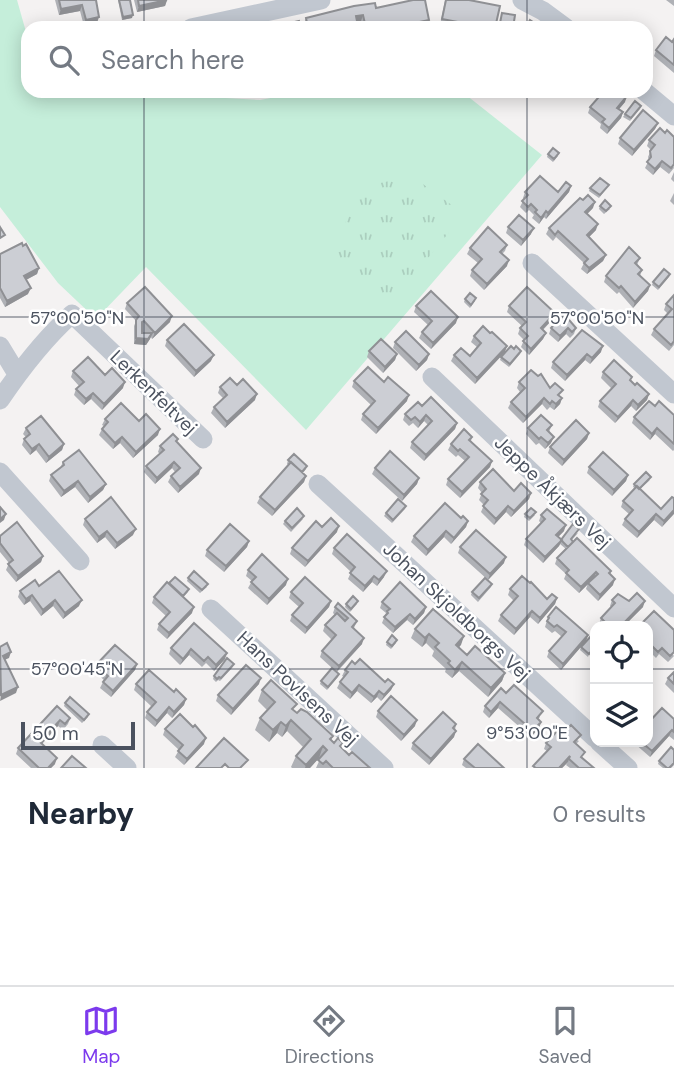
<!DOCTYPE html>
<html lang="en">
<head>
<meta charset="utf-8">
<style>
	body { margin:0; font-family:"DM Sans",sans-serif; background:#f6f6f7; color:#1f2937 }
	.controls { position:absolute; right:21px; bottom:21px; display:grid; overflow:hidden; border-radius:14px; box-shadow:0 4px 18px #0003 }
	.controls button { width:63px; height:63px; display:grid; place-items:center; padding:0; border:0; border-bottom:2px solid #e0e1e3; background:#fff; color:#1f2937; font:35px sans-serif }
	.scale { position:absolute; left:21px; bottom:18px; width:114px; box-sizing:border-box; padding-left:7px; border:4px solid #4b525f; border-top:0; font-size:19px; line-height:24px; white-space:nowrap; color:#4b525f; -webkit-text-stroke:5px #fff; paint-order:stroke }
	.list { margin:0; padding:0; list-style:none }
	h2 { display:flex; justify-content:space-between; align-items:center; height:91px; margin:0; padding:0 28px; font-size:30px }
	h2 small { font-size:23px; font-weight:400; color:#747a83 }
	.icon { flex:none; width:38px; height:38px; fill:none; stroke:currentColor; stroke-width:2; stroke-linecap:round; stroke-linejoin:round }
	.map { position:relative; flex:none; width:674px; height:768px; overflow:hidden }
	.search { position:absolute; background:#fff; box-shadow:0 4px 18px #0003; left:21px; right:21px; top:21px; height:77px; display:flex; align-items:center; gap:18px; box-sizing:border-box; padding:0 24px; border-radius:21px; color:#747a83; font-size:26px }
	.sheet { height:217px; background:#fff }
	nav { display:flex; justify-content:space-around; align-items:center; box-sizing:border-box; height:98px; border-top:2px solid #e0e1e3; background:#fff; font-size:19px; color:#747a83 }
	nav a { display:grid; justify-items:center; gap:4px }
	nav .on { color:#7c3aed }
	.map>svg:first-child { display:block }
	.grass { fill:#c5eeda }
	.park { fill:url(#park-tufts) }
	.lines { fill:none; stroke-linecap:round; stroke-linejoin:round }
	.minor { stroke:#c1c7d0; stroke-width:19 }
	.wall { fill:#afb1b6 }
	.shaded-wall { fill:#8f9094 }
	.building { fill:#ccced4; stroke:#8f9094; stroke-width:2 }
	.ticks { fill:none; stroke:#4b525f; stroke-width:2; stroke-opacity:0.45 }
	.labels { text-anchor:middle; stroke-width:5; stroke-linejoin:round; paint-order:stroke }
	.street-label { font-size:19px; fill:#4b525f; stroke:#fff }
	.ticks-label { font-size:18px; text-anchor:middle; fill:#4b525f; stroke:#fff; stroke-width:5; stroke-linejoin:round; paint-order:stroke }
</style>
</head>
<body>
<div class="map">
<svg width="674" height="768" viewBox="0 0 674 768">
	<defs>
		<pattern id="park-tufts" width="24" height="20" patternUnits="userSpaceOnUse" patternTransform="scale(1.75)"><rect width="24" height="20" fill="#c5eeda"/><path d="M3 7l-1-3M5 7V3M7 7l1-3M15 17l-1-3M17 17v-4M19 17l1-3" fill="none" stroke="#abcebe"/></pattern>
	</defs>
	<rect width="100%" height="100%" fill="#f4f2f2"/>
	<path class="grass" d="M 0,0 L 17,0 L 28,39 L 28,91 L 105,91 L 260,100 L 307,91 L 461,91 L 542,155 L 306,430 L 146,267 L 96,319 L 58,283 L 0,207 Z"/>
	<path class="park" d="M 412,176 L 464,214 L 384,312 L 327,257 L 351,212 L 358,188 Z"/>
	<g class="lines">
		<path class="minor" d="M 522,0 L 543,11 L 566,28
			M 191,28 L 321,0
			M 644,91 L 674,116
			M 532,263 L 674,394
			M 0,346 L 17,374
			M 432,377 L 674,608
			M 0,400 C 21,369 44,339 72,314 L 203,439
			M 0,472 L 80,561
			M 318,484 L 595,738
			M 211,609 L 384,768
			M 599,742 L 628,768
			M 102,745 L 127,768"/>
	</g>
	<path class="wall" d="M 55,0 L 96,0 L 97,23 L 84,26 L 80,11 L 59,15 Z
		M 118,0 L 130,0 L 132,18 L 122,20 Z
		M 134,0 L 167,0 L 165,6 L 137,12 Z
		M 445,0 L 469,0 L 495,28 L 456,28 L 440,25 Z
		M 666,0 L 674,0 L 674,6 Z
		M 376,8 L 429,20 L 426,28 L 361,28 L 360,24 L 358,24 L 357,28 L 303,28 L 306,18 Z
		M 674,39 L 674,73 L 654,56 L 656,50 L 672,42 Z
		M 625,102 L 619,109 L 623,112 L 621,118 L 607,134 L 600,128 L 601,124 L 588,113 L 590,107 Z
		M 641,106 L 640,109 L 630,121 L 623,117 L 625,114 Z
		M 658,123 L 655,129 L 632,156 L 618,144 L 620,138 Z
		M 660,128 L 674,168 L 669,174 L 660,167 L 653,175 L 645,168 L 649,160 L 648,157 L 651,150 L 647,146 L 649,140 Z
		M 548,154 L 558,156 L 553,162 L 547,157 Z
		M 674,172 L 674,182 L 671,179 Z
		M 571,186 L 569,192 L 546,219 L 544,217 L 539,224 L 532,218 L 534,215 L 529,210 L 526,213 L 520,207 L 524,199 L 523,198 L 525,192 L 558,192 Z
		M 590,188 L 607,188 L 599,198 L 589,191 Z
		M 674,193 L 674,205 L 670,201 Z
		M 600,206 L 610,209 L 604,214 L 599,209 Z
		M 593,208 L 587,214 L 596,230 L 589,237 L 606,255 L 603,261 L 587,274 L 581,269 L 584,263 L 556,237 L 553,241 L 546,234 L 549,228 Z
		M 508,227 L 531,234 L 521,246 L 506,233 Z
		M 507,245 L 505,251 L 502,254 L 507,266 L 484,290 L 470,276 L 472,270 L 478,263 L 467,254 L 470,248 Z
		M 0,254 L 39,268 L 37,274 L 26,280 L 28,294 L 5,307 L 0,298 Z
		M 640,258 L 637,265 L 642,270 L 640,276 L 650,285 L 648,291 L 633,308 L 619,292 L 617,294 L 604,282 L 606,276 Z
		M 670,274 L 669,277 L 658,290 L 652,285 L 653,282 Z
		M 674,295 L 674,345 L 669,351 L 651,335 L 654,329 L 668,314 L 664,310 L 666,304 Z
		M 465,299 L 475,301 L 470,308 L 464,302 Z
		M 127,303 L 170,322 L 152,339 L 151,337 L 146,345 L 134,344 L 134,326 L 136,321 L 125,309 Z
		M 416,306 L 456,323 L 431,349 L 419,338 L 422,332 L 428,325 L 414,312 Z
		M 509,306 L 555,313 L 553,319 L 543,330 L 546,333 L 543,339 L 529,355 L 521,347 L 524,340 L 518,334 L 520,328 L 522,326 L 507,312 Z
		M 551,328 L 576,328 L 574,334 L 570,338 L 566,334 L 558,342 L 549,334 Z
		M 582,330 L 601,352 L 590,364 L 585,360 L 565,381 L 551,368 L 553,362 Z
		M 490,333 L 505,352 L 475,384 L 451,361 L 454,355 L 470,356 L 477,347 L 471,342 L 474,336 Z
		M 167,340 L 211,361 L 194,377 L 165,346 Z
		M 395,342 L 429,354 L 427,360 L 416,371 L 393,348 Z
		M 514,349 L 521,351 L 520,354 L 509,367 L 500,360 L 501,357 Z
		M 369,351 L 397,354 L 395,360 L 383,373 L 367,357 Z
		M 73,371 L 105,375 L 123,388 L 102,410 L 91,399 L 84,405 L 74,395 L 76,389 L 79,386 L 71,377 Z
		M 603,372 L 631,381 L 649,394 L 647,400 L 636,411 L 631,406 L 615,423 L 598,407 L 600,401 L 612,389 L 601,378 Z
		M 354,381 L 384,382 L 407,401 L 376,434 L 361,420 L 363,414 L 371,405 L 352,387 Z
		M 519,382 L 550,388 L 562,398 L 560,404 L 554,410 L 550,407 L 547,410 L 542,404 L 523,423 L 508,408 L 511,402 L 520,392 L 517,388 Z
		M 237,385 L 255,400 L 225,428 L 211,413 L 214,407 L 223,398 L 218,393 L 220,387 Z
		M 422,406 L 457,423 L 455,429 L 424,461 L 410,448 L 412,442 L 428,425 L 424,421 L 418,428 L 413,423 L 409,426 L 403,420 L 405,414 Z
		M 655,406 L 674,415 L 674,450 L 673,451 L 655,434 L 650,440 L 632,423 L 634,417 Z
		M 105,419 L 139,421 L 158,435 L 133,458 L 120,443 L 113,449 L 99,435 L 102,429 L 104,426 L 102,425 Z
		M 552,425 L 549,432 L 551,443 L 545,449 L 539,443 L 536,445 L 526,434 L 528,428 Z
		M 26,428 L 64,444 L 62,450 L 46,463 L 36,450 L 30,455 L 22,445 L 24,439 L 26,437 L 23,434 Z
		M 589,433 L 587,439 L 562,466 L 548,453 L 550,447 Z
		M 472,437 L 471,441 L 492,461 L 490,467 L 460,498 L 446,485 L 448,479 L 465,461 L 458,455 L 456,457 L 448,450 L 451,444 Z
		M 178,439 L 177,442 L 199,474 L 178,493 L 168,482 L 171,476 L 175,472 L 172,468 L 155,484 L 144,472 L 146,466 L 160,454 L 158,452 L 160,446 Z
		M 288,460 L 306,469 L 303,473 L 306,476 L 304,482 L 272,516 L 257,503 L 260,497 L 289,465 L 287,464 Z
		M 63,462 L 106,484 L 103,490 L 88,503 L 75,487 L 61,497 L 49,481 L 51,475 L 60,468 Z
		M 589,467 L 628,475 L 626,481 L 612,496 L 587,473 Z
		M 375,468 L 419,478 L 417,484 L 402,501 L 372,474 Z
		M 650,480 L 640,489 L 661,509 L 674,498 L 662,527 L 654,520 L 637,538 L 622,525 L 625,519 L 629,514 L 621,507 L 623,501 L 635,488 L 633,487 L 634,484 Z
		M 480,482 L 514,491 L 531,493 L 529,499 L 511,517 L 506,512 L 494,525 L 481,512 L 484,505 L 479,500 L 482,493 L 478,488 Z
		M 406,506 L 405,509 L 392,523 L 384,516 L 386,513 Z
		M 525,514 L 535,515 L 529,521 L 524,517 Z
		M 541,515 L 564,531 L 558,537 L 561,539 L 578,533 L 572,540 L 611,571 L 610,574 L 613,585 L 598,601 L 586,589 L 588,583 L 594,578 L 579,593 L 564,579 L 566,574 L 555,564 L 557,558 L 566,549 L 560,544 L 559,546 L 543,563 L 524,545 L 526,539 L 541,523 L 539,521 Z
		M 461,518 L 468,521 L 466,527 L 451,544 L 444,537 L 426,556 L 411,542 L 414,536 Z
		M 85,519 L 133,535 L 115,549 L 105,537 L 97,543 L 83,525 Z
		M 303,519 L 291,532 L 283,524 L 285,521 Z
		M 322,527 L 337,532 L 305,567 L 290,554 L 292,548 Z
		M 0,536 L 43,556 L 41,562 L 16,582 L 6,570 L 9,563 L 0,552 Z
		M 249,541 L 247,547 L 224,572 L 205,556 L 207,550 Z
		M 460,547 L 504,563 L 488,580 L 458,553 Z
		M 334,548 L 384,577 L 377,586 L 372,582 L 363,592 L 348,579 L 351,572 L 332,554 Z
		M 248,570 L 286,585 L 267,605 L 248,588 L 252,581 L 246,576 Z
		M 188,578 L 207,587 L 200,593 L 187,581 Z
		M 492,584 L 491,587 L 478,602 L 471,595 L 472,592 Z
		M 39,586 L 79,606 L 63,619 L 53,606 L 41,616 L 30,601 L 24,605 L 18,597 L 20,591 Z
		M 510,589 L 547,599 L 557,598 L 555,604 L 538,624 L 530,617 L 514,635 L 498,621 L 501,615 L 514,601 L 508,595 Z
		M 188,592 L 183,597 L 192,613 L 167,639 L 157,630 L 159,624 L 166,616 L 152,603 L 154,597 Z
		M 291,592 L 331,601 L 329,607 L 305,634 L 290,621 L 292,615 L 299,607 L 289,598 Z
		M 612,600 L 629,601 L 643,607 L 624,626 L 601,626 L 599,624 L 601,618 L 611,607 L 610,606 Z
		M 382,602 L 426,607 L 424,613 L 413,625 L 407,620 L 393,633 L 382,623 L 386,613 L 380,608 Z
		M 346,604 L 357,604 L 350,612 L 345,607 Z
		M 335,607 L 357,621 L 354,628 L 362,644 L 337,672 L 339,674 L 338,677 L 327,690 L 320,684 L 321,681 L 332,668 L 320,657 L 322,651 L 332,640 L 323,631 L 325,625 L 335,615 L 333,613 Z
		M 548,617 L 588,635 L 586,641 L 561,670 L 547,657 L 549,651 L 562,637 L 555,631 L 552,633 L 545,627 Z
		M 194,623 L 225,659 L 214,671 L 206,663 L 202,667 L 189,655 L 180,665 L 169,654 L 171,648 Z
		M 648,626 L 674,656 L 668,662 L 659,654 L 656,658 L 648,650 Z
		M 415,629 L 464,636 L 459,647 L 467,655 L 505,673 L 502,681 L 488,697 L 459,671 L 452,678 L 445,672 L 446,669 L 432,656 L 434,651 L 426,643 L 422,647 L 411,638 Z
		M 595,638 L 588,657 L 580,650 L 581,647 Z
		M 387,642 L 396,643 L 391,649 L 386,645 Z
		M 137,664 L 135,670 L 111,697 L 100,688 L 104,680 L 94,671 L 96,665 Z
		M 234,664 L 232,668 L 220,681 L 218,680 L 216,682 L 213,679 L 214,676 Z
		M 355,664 L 385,682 L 394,684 L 391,690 L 381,701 L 377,697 L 371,703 L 357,691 L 350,699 L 337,688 L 340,682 L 344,677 L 342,676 L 345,670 Z
		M 595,666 L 595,680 L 590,675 L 592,669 Z
		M 674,672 L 674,693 L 665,684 L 668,678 Z
		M 136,684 L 174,692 L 186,699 L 184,705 L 172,718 L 167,713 L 155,727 L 145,718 L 147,712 L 152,707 L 134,690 Z
		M 259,684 L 231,715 L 216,701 L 218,695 Z
		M 262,690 L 333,736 L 331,740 L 334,743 L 343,743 L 341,747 L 349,755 L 370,768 L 316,768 L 320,759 L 319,758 L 310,768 L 292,768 L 291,767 L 296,756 L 303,747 L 287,731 L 282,737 L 277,733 L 269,742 L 255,730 L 260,718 L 267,710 L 258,701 Z
		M 506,693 L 540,717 L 538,719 L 541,722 L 539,728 L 531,737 L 498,708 L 489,718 L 483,712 L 485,706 Z
		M 65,703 L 88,717 L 82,723 L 64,706 Z
		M 57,706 L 70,718 L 68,724 L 63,730 L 58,726 L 42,744 L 55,764 L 51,768 L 31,768 L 16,754 L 18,748 Z
		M 378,711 L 415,726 L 401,741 L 376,717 Z
		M 674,719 L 674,740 L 669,736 L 650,757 L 634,743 L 648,742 Z
		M 456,724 L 454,737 L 429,765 L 411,749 L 413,743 Z
		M 165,729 L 204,744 L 184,765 L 175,757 L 179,750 L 163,735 Z
		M 563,733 L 579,741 L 576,744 L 583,759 L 594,768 L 570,768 L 566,765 L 568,762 L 562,768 L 533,768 L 547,751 L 544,749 L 546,743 Z
		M 464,759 L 504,768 L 466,768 L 462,765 Z
		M 659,761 L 674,765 L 671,768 L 663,768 L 658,764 Z"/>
	<path class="shaded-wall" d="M 167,0 L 165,6 L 137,12 L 139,6 Z
		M 82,5 L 80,11 L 59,15 L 61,9 Z
		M 133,15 L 132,18 L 122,20 L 123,17 Z
		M 363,15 L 360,24 L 353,25 L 356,16 Z
		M 99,17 L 97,23 L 84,26 L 86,20 Z
		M 429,20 L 426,28 L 391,28 Z
		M 627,96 L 625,102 L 615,114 L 617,108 Z
		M 623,112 L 621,118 L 607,134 L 609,128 Z
		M 658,123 L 655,129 L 632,156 L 634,150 Z
		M 662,161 L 660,167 L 653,175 L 655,169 Z
		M 571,186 L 569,192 L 546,219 L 548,213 Z
		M 595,202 L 593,208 L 583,218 L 585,212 Z
		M 546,211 L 544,217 L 539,224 L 541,218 Z
		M 598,224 L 596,230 L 585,241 L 587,235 Z
		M 534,228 L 531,234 L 521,246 L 523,240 Z
		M 606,255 L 603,261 L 587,274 L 589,268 Z
		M 509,260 L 507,266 L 484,290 L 487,284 Z
		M 39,268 L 37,274 L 22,282 L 24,276 Z
		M 650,285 L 648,291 L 633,308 L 635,302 Z
		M 31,288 L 28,294 L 5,307 L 7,301 Z
		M 555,313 L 553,319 L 538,334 L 541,328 Z
		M 172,316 L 170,322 L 152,339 L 155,333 Z
		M 458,317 L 456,323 L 431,349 L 433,343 Z
		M 568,328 L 566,334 L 558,342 L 560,336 Z
		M 152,333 L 150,339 L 146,345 L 134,344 L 136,338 Z
		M 546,333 L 543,339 L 529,355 L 531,349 Z
		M 507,346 L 505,352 L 475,384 L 477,378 Z
		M 603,346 L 601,352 L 590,364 L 592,358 Z
		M 397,354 L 395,360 L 383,373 L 385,367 Z
		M 429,354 L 427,360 L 416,371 L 419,365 Z
		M 587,354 L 585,360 L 565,381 L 567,375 Z
		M 214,355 L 211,361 L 194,377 L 196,371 Z
		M 125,382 L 123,388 L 102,410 L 104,404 Z
		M 93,393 L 91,399 L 84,405 L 86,399 Z
		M 257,394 L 255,400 L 225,428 L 227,422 Z
		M 649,394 L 647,400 L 636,411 L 638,405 Z
		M 409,395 L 407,401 L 376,434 L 378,428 Z
		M 544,398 L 542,404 L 523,423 L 526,417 Z
		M 562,398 L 560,404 L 554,410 L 556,404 Z
		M 633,400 L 631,406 L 615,423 L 618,417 Z
		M 426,415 L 424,421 L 418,428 L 420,422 Z
		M 457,423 L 455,429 L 424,461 L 426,455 Z
		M 657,428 L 655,434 L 650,440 L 652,434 Z
		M 160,429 L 158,435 L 133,458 L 136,452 Z
		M 589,433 L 587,439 L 562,466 L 564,460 Z
		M 122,437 L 120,443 L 113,449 L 115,443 Z
		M 554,437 L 551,443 L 545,449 L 548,443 Z
		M 39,444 L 36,450 L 30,455 L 32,449 Z
		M 64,444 L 62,450 L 46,463 L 49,457 Z
		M 492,461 L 490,467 L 460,498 L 462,492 Z
		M 174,462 L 172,468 L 155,484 L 157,478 Z
		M 201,468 L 199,474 L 178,493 L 180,487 Z
		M 628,475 L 626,481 L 612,496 L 614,490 Z
		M 306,476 L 304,482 L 272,516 L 275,510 Z
		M 419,478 L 417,484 L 402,501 L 404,495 Z
		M 78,481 L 75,487 L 61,497 L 64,491 Z
		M 106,484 L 103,490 L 88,503 L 90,497 Z
		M 531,493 L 529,499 L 511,517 L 514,511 Z
		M 508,506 L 506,512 L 494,525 L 496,519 Z
		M 674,510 L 674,514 L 662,527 L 664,521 Z
		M 6,514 L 4,520 L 0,523 L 0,519 Z
		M 656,514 L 654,520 L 637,538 L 639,532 Z
		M 468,521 L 466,527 L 451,544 L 454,538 Z
		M 566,525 L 564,531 L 554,541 L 556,535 Z
		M 339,526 L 337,532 L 305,567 L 308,561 Z
		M 136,529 L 133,535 L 115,549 L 117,543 Z
		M 107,531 L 105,537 L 97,543 L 99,537 Z
		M 446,531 L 444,537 L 426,556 L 428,550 Z
		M 562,540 L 559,546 L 543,563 L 545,557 Z
		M 249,541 L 247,547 L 224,572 L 226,566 Z
		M 43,556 L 41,562 L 16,582 L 18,576 Z
		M 506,557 L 504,563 L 488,580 L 490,574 Z
		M 387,571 L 384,577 L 377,586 L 379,580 Z
		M 596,572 L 594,578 L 579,593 L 581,587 Z
		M 374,576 L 372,582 L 363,592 L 365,586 Z
		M 288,579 L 286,585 L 267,605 L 269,599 Z
		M 615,579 L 613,585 L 598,601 L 600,595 Z
		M 32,595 L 30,601 L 24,605 L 26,599 Z
		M 557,598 L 555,604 L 538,624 L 540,618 Z
		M 55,600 L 53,606 L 41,616 L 43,610 Z
		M 82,600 L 79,606 L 63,619 L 65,613 Z
		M 331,601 L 329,607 L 305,634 L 307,628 Z
		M 645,601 L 643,607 L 624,626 L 621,626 Z
		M 194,607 L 192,613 L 167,639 L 169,633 Z
		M 426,607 L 424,613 L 413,625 L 415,619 Z
		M 532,611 L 530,617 L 514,635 L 516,629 Z
		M 410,614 L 407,620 L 393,633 L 395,627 Z
		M 429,634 L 426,643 L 422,647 L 425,638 Z
		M 588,635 L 586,641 L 561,670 L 563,664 Z
		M 464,636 L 461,645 L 453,654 L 456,645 Z
		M 364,638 L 362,644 L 336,672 L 339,666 Z
		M 191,649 L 189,655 L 180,665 L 183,659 Z
		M 11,652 L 9,658 L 0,662 L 3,656 Z
		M 227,653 L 225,659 L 214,671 L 216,665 Z
		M 462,662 L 459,671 L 452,678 L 455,670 Z
		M 137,664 L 135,670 L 111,697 L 113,691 Z
		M 505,673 L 502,681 L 488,697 L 491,688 Z
		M 261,678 L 259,684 L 231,715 L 233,709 Z
		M 394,684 L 391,690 L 381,701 L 384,695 Z
		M 359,685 L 357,691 L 350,699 L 352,693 Z
		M 18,687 L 16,693 L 0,701 L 1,695 Z
		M 379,691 L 377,697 L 371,703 L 374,697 Z
		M 186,699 L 184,705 L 172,718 L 174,712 Z
		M 500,702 L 498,708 L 489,718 L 491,712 Z
		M 169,707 L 167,713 L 155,727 L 157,721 Z
		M 60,720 L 58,726 L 38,748 L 40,742 Z
		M 291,720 L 287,731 L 282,737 L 286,726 Z
		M 417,720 L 415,726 L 401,741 L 404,735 Z
		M 281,722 L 277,733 L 269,742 L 273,730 Z
		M 541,722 L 539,728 L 531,737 L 533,731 Z
		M 672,730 L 669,736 L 650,757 L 652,751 Z
		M 456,731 L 454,737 L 429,765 L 431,759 Z
		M 206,738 L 204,744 L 184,765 L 187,759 Z
		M 323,746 L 319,758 L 310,768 L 305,768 L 306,765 Z
		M 570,756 L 568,762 L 562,768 L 559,768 Z
		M 57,758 L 55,764 L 51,768 L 48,768 Z"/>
	<path class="building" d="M 59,0 L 96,0 L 99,17 L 86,20 L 82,5 L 61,9 Z
		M 119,0 L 130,0 L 133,15 L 123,17 Z
		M 138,0 L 167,0 L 139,6 Z
		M 413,0 L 425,0 L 429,20 L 391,28 L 366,28 L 363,15 L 356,16 L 358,26 L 355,27 L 355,28 L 308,28 L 306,18 L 354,6 L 375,3 L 376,8 Z
		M 446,0 L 469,0 L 500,6 L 495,28 L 457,28 L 458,22 L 442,19 Z
		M 502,13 L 515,15 L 513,28 L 499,28 Z
		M 530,20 L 542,28 L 525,28 Z
		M 299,21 L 301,28 L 287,28 L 286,24 Z
		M 666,37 L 672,42 L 674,39 L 674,65 L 656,50 Z
		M 604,91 L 621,91 L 627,96 L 617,108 L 623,112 L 609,128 L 602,122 L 605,119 L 590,107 Z
		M 635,101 L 641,106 L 631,118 L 625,114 Z
		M 643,110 L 658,123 L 634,150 L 620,138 Z
		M 660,128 L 665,133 L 667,130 L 674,137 L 674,164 L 671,168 L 662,161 L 655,169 L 647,162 L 651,157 L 650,151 L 655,145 L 649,140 Z
		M 553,148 L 559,153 L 554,159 L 548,154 Z
		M 540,176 L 558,192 L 566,182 L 571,186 L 548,213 L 546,211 L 541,218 L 535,212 L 537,210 L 531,204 L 528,207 L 522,201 L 528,195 L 525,192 Z
		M 600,178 L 609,185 L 600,195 L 590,188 Z
		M 588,195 L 595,202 L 585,212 L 598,224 L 587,235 L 606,255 L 589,268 L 584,263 L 588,259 L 558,231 L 555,235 L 549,228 L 580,198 L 583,200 Z
		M 605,200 L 611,206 L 606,211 L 600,206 Z
		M 519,215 L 534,228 L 523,240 L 508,227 Z
		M 0,227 L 5,235 L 0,238 Z
		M 488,227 L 507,245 L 500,252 L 509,260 L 487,284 L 472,270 L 482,259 L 470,248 Z
		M 22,243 L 23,246 L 26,244 L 39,268 L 24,276 L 31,288 L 7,301 L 0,288 L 0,254 Z
		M 629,247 L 640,258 L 635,263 L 642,270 L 638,274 L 650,285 L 635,302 L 621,286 L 619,288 L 606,276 Z
		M 664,269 L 670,274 L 659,287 L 653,282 Z
		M 145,287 L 172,316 L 155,333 L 144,321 L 142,322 L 142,333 L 152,333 L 148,339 L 136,338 L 136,320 L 139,316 L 127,303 Z
		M 527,287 L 555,313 L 541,328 L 546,333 L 531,349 L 523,341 L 528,336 L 520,328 L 526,322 L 509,306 Z
		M 431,291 L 458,317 L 433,343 L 422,332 L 432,321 L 416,306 Z
		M 470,293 L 476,298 L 471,305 L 465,299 Z
		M 674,295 L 674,341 L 671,345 L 654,329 L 672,309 L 666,304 Z
		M 564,314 L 576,328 L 572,332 L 568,328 L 560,336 L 551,328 Z
		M 184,324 L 214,355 L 196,371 L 167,340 Z
		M 483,326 L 490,333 L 492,332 L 507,346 L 477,378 L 454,355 L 461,348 L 470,356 L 481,343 L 474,336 Z
		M 582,330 L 603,346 L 592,358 L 587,354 L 567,375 L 553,362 Z
		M 406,331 L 429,354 L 419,365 L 395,342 Z
		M 381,339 L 397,354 L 385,367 L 369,351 Z
		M 511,346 L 514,349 L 516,346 L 521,351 L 510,364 L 501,357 Z
		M 88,357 L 105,375 L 112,368 L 125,382 L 104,404 L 93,393 L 86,399 L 76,389 L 84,382 L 73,371 Z
		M 614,360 L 632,377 L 630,380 L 635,385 L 637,383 L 649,394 L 638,405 L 633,400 L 618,417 L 600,401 L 616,384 L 603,372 Z
		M 368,367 L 384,382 L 388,377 L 409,395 L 378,428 L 363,414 L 375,401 L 354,381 Z
		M 531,370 L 538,376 L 541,374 L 550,388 L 555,383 L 563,390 L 558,395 L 562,398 L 556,404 L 552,401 L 550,404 L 544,398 L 526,417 L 511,402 L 525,388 L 519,382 Z
		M 230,378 L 237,385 L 243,379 L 257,394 L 227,422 L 214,407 L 227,395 L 220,387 Z
		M 431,397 L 457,423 L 426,455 L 412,442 L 432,421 L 426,415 L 420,422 L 415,417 L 411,420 L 405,414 L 418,402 L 422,406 Z
		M 649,401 L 655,406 L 659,401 L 674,415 L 674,444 L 657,428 L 652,434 L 634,417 Z
		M 121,403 L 139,421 L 146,414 L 160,429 L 136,452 L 122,437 L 115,443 L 102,429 L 108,422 L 105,419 Z
		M 541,415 L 552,425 L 547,430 L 554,437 L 548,443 L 541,437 L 539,439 L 528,428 Z
		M 41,416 L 64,444 L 49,457 L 39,444 L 32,449 L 24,439 L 30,434 L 26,428 Z
		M 576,420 L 589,433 L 564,460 L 550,447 Z
		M 464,429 L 472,437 L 469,440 L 492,461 L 462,492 L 448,479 L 469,457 L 460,449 L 458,451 L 451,444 Z
		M 173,434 L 178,439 L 176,441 L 201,468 L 180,487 L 171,476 L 180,468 L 174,462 L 157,478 L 146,466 L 164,450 L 160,446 Z
		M 79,450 L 106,484 L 90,497 L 78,481 L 64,491 L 51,475 L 64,465 L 63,462 Z
		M 390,451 L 419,478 L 404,495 L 375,468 Z
		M 603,452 L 628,475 L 614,490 L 589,467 Z
		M 294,454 L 307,466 L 302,472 L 288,460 Z
		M 291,462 L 306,476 L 275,510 L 260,497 Z
		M 493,469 L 514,491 L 521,483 L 531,493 L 514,511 L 508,506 L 496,519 L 483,506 L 488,500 L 481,494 L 486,489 L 480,482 Z
		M 646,472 L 651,477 L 639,489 L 634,484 Z
		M 637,486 L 661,509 L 672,497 L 674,498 L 674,510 L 664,521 L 656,514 L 639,532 L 625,519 L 633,510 L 623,501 Z
		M 111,497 L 136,529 L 117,543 L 107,531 L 99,537 L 85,519 Z
		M 398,499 L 406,506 L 393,520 L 386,513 Z
		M 445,503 L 461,518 L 463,516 L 468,521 L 454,538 L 446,531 L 428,550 L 414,536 Z
		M 0,507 L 6,514 L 0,519 Z
		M 297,508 L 304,516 L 292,528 L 285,521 Z
		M 531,508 L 536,512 L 530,518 L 525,514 Z
		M 547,509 L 566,525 L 556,535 L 562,540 L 545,557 L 526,539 L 545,519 L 541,515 Z
		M 331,518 L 339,526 L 308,561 L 292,548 L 316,521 L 322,527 Z
		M 17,522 L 43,556 L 18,576 L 8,564 L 13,560 L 0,543 L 0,536 Z
		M 230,524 L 249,541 L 226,566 L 207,550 Z
		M 573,524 L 579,529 L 571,539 L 573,542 L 568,547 L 561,540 Z
		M 476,530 L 506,557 L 490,574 L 460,547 Z
		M 347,534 L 387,571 L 379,580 L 374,576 L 365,586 L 350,573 L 355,567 L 334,548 Z
		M 577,538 L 611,571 L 609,573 L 615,579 L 600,595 L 588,583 L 598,574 L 596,572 L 581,587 L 566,573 L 569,570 L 557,558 Z
		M 262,554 L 288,579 L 269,599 L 251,582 L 256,577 L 248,570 Z
		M 59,571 L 82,600 L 65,613 L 55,600 L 43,610 L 32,595 L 26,599 L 20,591 L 35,580 L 39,586 Z
		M 194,571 L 208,584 L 202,590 L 188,578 Z
		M 522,576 L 530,583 L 531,582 L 547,599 L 552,594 L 557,598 L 540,618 L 532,611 L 516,629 L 501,615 L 518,596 L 510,589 Z
		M 175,577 L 189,589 L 183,596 L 169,583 Z
		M 305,577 L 331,601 L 307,628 L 292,615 L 303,603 L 291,592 Z
		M 485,578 L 492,584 L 479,598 L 472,592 Z
		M 167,582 L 194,607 L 169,633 L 159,624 L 170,612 L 154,597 Z
		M 400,582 L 426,607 L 415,619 L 410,614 L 395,627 L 384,617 L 388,613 L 387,611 L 390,609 L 382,602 Z
		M 637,593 L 645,601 L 621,626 L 609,626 L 601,618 L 615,603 L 612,600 L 618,594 L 629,601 Z
		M 353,596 L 358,601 L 351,609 L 346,604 Z
		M 338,603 L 357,621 L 352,627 L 364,638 L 339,666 L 322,651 L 336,635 L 325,625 L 337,613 L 345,621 L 348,618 L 335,607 Z
		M 556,607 L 588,635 L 563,664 L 549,651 L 566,632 L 557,625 L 554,627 L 547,621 L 549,618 L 548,617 Z
		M 433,609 L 464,636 L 456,645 L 467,655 L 475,646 L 505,673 L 491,688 L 462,662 L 455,670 L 448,663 L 450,661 L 435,647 L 439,643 L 429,634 L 425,638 L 415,629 Z
		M 654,611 L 674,630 L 674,652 L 670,656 L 662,648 L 658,652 L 648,642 L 648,626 L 639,626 Z
		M 194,623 L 227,653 L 216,665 L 208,657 L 204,661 L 191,649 L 183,659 L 171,648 Z
		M 392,635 L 397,640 L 392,646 L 387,642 Z
		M 592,635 L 595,638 L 595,646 L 589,654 L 581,647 Z
		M 7,643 L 11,652 L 3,656 L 18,687 L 1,695 L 0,647 Z
		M 115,645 L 137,664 L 113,691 L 103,682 L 108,676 L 96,665 Z
		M 227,658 L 234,664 L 221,678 L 219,677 L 217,679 L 214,676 Z
		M 360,659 L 385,682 L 388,679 L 394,684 L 384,695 L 379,691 L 374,697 L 359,685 L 352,693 L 340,682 L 348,672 L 345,670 L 352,661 L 355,664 Z
		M 246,665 L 261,678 L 233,709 L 218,695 Z
		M 332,668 L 339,674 L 328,687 L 321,681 Z
		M 149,670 L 174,692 L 176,689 L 186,699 L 174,712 L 169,707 L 157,721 L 147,712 L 156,702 L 136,684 Z
		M 674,672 L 674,684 L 668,678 Z
		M 271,680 L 297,704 L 292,709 L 297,713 L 301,709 L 307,712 L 333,736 L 330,739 L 334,743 L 338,738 L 343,743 L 340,746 L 349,755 L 352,752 L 370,768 L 333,768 L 326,761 L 323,764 L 318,760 L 327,750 L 323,746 L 306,765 L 296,756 L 311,739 L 291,720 L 286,726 L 281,722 L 273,730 L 260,718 L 275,702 L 262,690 Z
		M 514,685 L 543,711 L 537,718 L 541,722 L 533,731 L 500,702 L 491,712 L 485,706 L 501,688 L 506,693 Z
		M 391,696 L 417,720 L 404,735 L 378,711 Z
		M 70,697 L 89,714 L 84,720 L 65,703 Z
		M 57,706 L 70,718 L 65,724 L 60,720 L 40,742 L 57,758 L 48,768 L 39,768 L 18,748 Z
		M 662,708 L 674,719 L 674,732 L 672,730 L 652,751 L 641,742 L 648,742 L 648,723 Z
		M 443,712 L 456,724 L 453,728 L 456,731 L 431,759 L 413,743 Z
		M 180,714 L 193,727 L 195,725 L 206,738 L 187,759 L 178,751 L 183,745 L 165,729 Z
		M 571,725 L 581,735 L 574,742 L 585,752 L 581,757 L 594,768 L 579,768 L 569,759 L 570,756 L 559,768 L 536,768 L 533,766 L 551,747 L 546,743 L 559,729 L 563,733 Z
		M 224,738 L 248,760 L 240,768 L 229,768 L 225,764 L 221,768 L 196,768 Z
		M 478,744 L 504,768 L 475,768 L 464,759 Z
		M 671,747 L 674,750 L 674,763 L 669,768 L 667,768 L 659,761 Z
		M 72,756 L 86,768 L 61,768 Z"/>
	<path class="ticks" d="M 144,0 L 144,28M 527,0 L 527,28M 144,91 L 144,768M 527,91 L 527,768M 0,317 L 674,317M 0,669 L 595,669M 648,669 L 674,669"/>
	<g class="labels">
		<g class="street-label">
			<text transform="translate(154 392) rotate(44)" y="7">Lerkenfeltvej</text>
			<text transform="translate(553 492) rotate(44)" y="7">Jeppe Åkjærs Vej</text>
			<text transform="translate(457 611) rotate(43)" y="7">Johan Skjoldborgs Vej</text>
			<text transform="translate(298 688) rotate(43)" y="7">Hans Povlsens Vej</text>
		</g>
	</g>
	<g class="ticks-label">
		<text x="77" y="324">57°00'50"N</text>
		<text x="597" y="324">57°00'50"N</text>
		<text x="77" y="675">57°00'45"N</text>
		<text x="527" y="739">9°53'00"E</text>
	</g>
</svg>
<div class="controls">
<button><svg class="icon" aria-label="locate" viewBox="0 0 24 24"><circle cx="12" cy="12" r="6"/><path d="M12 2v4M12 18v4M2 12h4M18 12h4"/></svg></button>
<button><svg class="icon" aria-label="layers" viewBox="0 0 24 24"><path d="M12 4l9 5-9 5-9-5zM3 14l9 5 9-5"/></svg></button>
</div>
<div class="scale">50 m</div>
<div class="search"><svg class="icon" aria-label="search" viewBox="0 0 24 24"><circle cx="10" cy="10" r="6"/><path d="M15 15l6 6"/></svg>Search here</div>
</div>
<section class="sheet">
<h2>Nearby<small>0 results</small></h2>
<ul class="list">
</ul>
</section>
<nav>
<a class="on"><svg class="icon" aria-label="map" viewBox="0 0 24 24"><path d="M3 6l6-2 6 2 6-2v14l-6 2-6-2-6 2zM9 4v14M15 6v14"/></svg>Map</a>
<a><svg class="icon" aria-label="directions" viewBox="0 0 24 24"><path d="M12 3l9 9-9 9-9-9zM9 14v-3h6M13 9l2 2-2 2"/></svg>Directions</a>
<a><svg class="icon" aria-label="saved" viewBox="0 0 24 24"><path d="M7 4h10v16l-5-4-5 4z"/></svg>Saved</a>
</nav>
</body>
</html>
